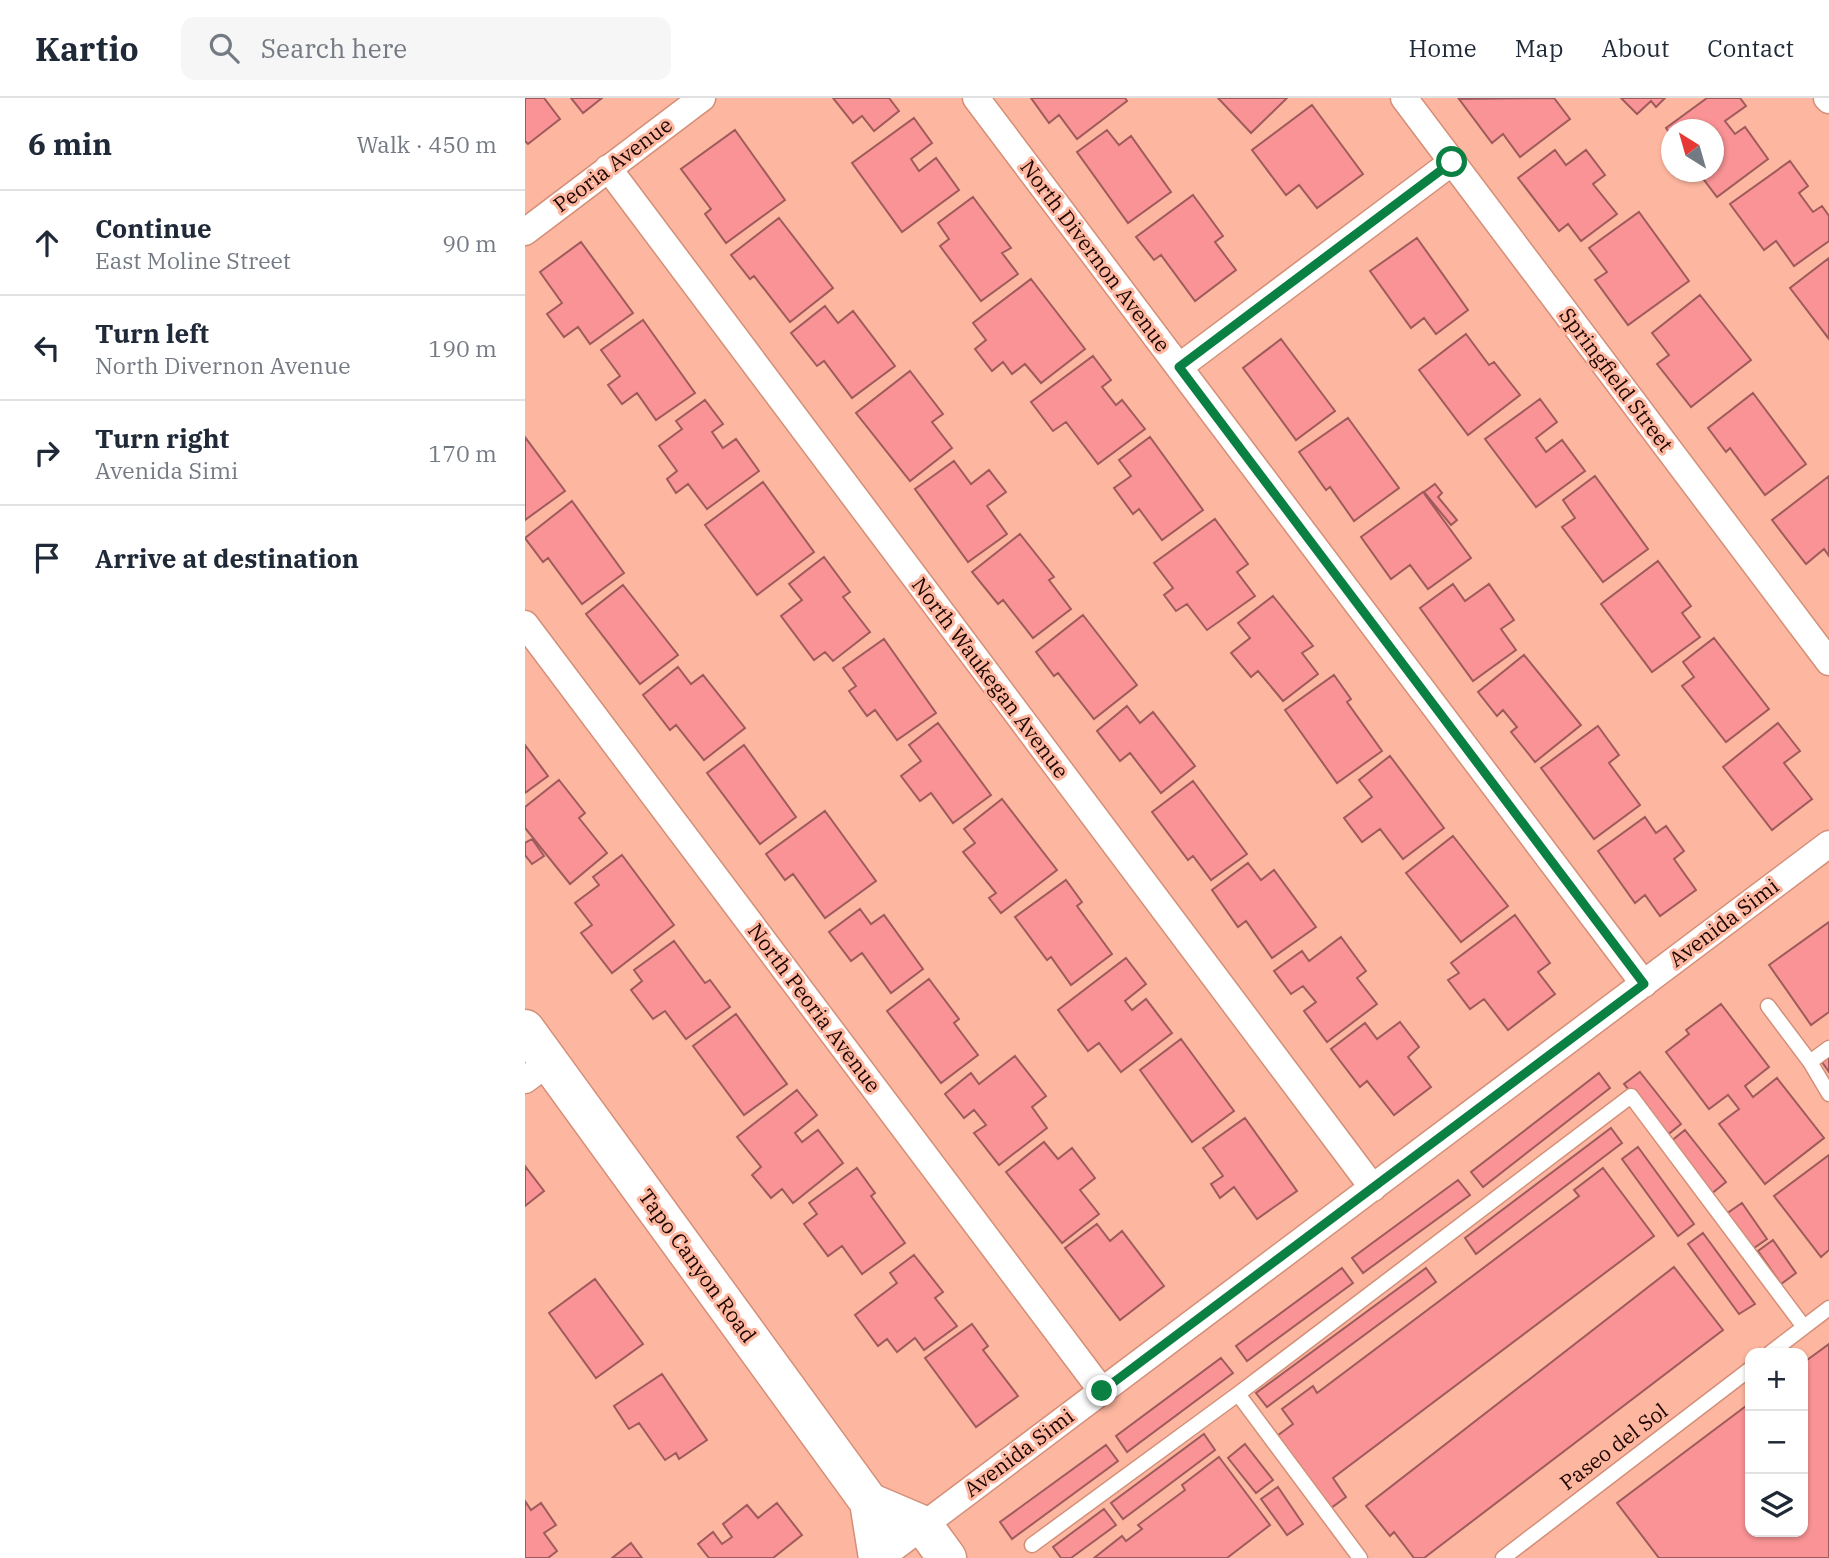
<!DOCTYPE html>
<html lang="en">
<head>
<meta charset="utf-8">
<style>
	body { margin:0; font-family:"IBM Plex Serif",serif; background:#f6f6f7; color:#1f2937 }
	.controls { position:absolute; right:21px; bottom:21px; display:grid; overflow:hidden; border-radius:14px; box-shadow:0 2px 5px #0004 }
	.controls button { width:63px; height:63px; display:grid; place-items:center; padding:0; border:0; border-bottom:2px solid #e0e1e3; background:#fff; color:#1f2937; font:35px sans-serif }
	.compass { position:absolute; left:1136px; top:21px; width:63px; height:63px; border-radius:50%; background:#fff; box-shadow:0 2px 5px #0004; rotate:323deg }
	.stop { position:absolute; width:21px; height:21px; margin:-16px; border:5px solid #0b8043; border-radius:50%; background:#fff }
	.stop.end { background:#0b8043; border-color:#fff; box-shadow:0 2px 7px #0008 }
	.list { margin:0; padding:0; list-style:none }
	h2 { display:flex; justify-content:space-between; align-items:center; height:91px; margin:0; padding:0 28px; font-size:30px }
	h2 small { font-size:23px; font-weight:400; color:#747a83 }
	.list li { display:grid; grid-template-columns:46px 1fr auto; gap:21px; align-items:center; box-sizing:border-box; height:105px; padding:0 28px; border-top:2px solid #e0e1e3 }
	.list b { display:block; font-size:26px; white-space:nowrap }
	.list p { margin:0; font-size:23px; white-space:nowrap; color:#747a83 }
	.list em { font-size:23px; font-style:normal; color:#747a83 }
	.icon { flex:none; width:38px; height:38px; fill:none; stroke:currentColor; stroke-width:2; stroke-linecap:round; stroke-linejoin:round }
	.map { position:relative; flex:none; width:1304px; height:1460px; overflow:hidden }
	header { display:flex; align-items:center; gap:42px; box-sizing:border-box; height:98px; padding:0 35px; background:#fff; border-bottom:2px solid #e0e1e3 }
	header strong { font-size:33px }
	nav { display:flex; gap:38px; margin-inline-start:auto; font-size:24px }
	.search { width:490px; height:63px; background:#f6f6f7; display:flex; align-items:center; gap:18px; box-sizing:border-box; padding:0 24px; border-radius:14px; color:#747a83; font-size:26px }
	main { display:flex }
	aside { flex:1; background:#fff }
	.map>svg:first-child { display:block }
	.building { fill:#f99395; stroke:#9f5b5c; stroke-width:2 }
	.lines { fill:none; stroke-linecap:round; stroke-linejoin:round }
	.service-casing { stroke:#d38f78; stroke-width:17 }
	.minor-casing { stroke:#d38f78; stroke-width:29 }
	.secondary-casing { stroke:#d38f78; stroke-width:41 }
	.service { stroke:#fff; stroke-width:14 }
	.minor { stroke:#fff; stroke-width:26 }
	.secondary { stroke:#fff; stroke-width:38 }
	.route { stroke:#0b8043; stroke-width:9 }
	.labels { text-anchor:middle; stroke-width:6; stroke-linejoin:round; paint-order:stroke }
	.street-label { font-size:21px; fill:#1c0501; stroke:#fdb69f }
</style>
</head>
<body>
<header>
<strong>Kartio</strong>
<div class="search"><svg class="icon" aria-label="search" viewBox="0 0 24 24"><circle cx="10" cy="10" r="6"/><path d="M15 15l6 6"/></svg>Search here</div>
<nav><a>Home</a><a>Map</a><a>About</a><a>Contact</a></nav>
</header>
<main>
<aside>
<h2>6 min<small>Walk · 450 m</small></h2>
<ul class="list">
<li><svg class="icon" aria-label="ahead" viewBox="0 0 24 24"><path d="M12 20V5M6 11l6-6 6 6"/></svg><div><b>Continue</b><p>East Moline Street</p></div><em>90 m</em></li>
<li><svg class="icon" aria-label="left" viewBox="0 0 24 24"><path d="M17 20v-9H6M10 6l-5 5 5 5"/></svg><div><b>Turn left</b><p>North Divernon Avenue</p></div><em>190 m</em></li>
<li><svg class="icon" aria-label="right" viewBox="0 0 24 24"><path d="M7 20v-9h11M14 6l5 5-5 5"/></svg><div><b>Turn right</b><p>Avenida Simi</p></div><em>170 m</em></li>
<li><svg class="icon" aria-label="arrive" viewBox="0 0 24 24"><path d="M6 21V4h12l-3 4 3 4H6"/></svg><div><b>Arrive at destination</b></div></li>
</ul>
</aside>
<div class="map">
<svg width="1304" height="1460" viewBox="0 0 1304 1460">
	<rect width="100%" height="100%" fill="#fdb69f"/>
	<path class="building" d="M 0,0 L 19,0 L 35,21 L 3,46 L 0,43 Z
		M 46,0 L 77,0 L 58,15 Z
		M 308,0 L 364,0 L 374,13 L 349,33 L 337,18 L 328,25 Z
		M 506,0 L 600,0 L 602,3 L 552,41 L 534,17 L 524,25 Z
		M 693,0 L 762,0 L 726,35 Z
		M 1029,0 L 1045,21 L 995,59 L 978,36 L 967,45 L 934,1 Z
		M 1096,0 L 1140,0 L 1131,9 L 1126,3 L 1112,16 Z
		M 1182,0 L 1215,0 L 1221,8 L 1200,23 L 1210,36 L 1220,29 L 1243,61 L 1192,99 L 1173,74 L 1188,74 L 1188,32 L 1146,32 L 1146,37 L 1141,30 Z
		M 787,7 L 838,76 L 792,110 L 774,87 L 761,97 L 727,52 Z
		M 389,20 L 407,45 L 386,61 L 394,73 L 411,60 L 434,92 L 377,134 L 327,65 Z
		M 210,32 L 260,102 L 201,145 L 180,116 L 186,111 L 156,71 Z
		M 582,32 L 594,47 L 606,38 L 646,94 L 603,125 L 552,54 Z
		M 1030,52 L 1041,67 L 1061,52 L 1080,77 L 1068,86 L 1092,116 L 1056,143 L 1043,126 L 1034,133 L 993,80 Z
		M 1265,63 L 1283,88 L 1274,95 L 1288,114 L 1297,108 L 1304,118 L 1304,143 L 1269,168 L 1251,143 L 1239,152 L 1205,106 Z
		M 668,97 L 698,138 L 690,144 L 711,172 L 670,203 L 636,157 L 629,162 L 611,139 Z
		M 448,99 L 486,150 L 477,155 L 493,176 L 456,203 L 415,148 L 424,141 L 413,125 Z
		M 1114,114 L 1164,183 L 1103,227 L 1070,182 L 1082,174 L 1064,150 Z
		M 254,120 L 308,190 L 265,224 L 229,178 L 225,181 L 206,157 Z
		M 892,140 L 943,212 L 911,236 L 899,220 L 886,230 L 845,173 Z
		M 56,144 L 108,215 L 65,246 L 53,229 L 39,239 L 22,216 L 37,205 L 15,174 Z
		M 1304,160 L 1304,241 L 1265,190 Z
		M 506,181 L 560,251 L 516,285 L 500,266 L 487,276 L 478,264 L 467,273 L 450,251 L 461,242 L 448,225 Z
		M 1175,197 L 1226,262 L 1166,309 L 1132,266 L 1144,257 L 1127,235 Z
		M 300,208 L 313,225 L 328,213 L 370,268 L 327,300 L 299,263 L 292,268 L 266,235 Z
		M 118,222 L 170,295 L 131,322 L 112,295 L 97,306 L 83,287 L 95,278 L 76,252 Z
		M 941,236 L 964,267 L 969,264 L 995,297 L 943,337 L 894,272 Z
		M 756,241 L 810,313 L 771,342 L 718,270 Z
		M 568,258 L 586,282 L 577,289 L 591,307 L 597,302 L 620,331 L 573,366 L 541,324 L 528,333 L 506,304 Z
		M 385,273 L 418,316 L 407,324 L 427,350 L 385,383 L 331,315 Z
		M 1228,295 L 1281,366 L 1240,397 L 1205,350 L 1201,354 L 1183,330 Z
		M 1015,301 L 1032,324 L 1011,340 L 1021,354 L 1037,342 L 1060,373 L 1011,409 L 960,341 Z
		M 180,302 L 198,326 L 187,334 L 198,350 L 211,341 L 234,373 L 182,411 L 163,386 L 151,395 L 142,381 L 152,373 L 134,348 L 157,331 L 151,323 Z
		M 823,320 L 874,390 L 829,423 L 805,389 L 801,392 L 774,354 Z
		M 0,339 L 40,393 L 0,422 Z
		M 625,339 L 678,412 L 637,442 L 614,411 L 608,416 L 589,390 L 606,378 L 594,362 Z
		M 429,363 L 446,386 L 464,372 L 481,394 L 462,408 L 482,436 L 443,464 L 390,391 Z
		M 1070,378 L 1123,451 L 1078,484 L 1037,429 L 1050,420 L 1038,402 Z
		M 1304,378 L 1304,458 L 1299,451 L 1281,466 L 1247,422 Z
		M 238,384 L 289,454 L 232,497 L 180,427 Z
		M 910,386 L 917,395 L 913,399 L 932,422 L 926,427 L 899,394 Z
		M 898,394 L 946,460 L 903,491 L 885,467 L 866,481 L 836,439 Z
		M 47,403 L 99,475 L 57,506 L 23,460 L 18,464 L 0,440 Z
		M 690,421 L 723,466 L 712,474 L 730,498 L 682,532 L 662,506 L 651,513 L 639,497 L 648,490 L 629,465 Z
		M 495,436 L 529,479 L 524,482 L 546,511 L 508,540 L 478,502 L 473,506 L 447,474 Z
		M 299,459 L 325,494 L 318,499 L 345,534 L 308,563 L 300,554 L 289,562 L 256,518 L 277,502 L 264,486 Z
		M 1133,463 L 1166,508 L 1157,515 L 1175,539 L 1127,574 L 1076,506 Z
		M 928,486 L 940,503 L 964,486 L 989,522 L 976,531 L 991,552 L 948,583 L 895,510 Z
		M 98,487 L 153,557 L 115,586 L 61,516 Z
		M 748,498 L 788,548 L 777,555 L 793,576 L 758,603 L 733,573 L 726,579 L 706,555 L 725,540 L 713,525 Z
		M 558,517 L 612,587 L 569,621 L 533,575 L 529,578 L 511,554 Z
		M 1189,540 L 1244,611 L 1201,644 L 1157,588 L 1169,579 L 1158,564 Z
		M 359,541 L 411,615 L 372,642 L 350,612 L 342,618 L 324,593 L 331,588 L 318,570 Z
		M 999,557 L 1056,627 L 1010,664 L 986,634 L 992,629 L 978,612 L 972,618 L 953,594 Z
		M 153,569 L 166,586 L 178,577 L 220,630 L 179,662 L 151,627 L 145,632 L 118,597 Z
		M 809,577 L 826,601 L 822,604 L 857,653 L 812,685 L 760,612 Z
		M 602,608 L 615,625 L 628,614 L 670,668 L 636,695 L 605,655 L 595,663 L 572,633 Z
		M 413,625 L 466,697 L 428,725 L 406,695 L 395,703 L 376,678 L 396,663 L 384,647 Z
		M 1253,625 L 1275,653 L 1259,665 L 1287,701 L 1247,732 L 1198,669 Z
		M 1073,628 L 1094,657 L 1084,665 L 1115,707 L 1069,741 L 1016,670 Z
		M 0,647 L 23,678 L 0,695 Z
		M 219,647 L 271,719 L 235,746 L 182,675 Z
		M 865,658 L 919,730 L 878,761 L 855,731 L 837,744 L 819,720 L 847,699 L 834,682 Z
		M 34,682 L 60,715 L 54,720 L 82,755 L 45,786 L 0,730 L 0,709 Z
		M 668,683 L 722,756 L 686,782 L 668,758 L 663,762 L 627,714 Z
		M 477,701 L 532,772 L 476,815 L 464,800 L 471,795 L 438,754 L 450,745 L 439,731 Z
		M 300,713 L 351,783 L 300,820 L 268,776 L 260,782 L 241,756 Z
		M 1120,719 L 1131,735 L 1141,728 L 1159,753 L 1149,761 L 1171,792 L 1135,818 L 1120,797 L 1110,805 L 1073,753 Z
		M 928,738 L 983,808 L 936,844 L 881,775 Z
		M 7,741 L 19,758 L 7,766 L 0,757 L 0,745 Z
		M 97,757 L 149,827 L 87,875 L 56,835 L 67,827 L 50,805 L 74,787 L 68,779 Z
		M 723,765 L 736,782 L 749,772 L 791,829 L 747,860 L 721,823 L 713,829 L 687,792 Z
		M 541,782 L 557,804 L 552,808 L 587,856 L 546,887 L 526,859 L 522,862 L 490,819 Z
		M 335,811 L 346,826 L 359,817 L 398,871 L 366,895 L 337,855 L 326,863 L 304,834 Z
		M 990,817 L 1025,865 L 1013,874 L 1030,896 L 983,932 L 959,901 L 945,911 L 923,882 L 934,875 L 926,865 Z
		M 1304,824 L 1304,914 L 1286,927 L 1244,867 Z
		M 816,839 L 841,873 L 832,880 L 852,906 L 802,944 L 779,913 L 791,904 L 778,888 L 766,896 L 749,873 L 777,853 L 784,863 Z
		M 149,843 L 180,885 L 185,882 L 205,909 L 161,941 L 140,913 L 128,921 L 106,892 L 117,883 L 109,872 Z
		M 601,860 L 621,886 L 600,903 L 607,912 L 621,901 L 647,935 L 596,974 L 574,945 L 563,953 L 533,912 Z
		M 404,881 L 434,921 L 429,925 L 453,957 L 416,985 L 362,913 Z
		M 1196,906 L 1244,969 L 1220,988 L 1228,999 L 1252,980 L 1299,1040 L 1240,1086 L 1194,1026 L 1214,1011 L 1203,997 L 1184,1011 L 1141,954 L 1164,936 L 1161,932 Z
		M 211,916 L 262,986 L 219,1017 L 168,948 Z
		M 875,924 L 894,949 L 883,959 L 906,989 L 869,1017 L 842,983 L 835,989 L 806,951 L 840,925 L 852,941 Z
		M 656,941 L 709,1013 L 667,1044 L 615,972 Z
		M 490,958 L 521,998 L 507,1009 L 522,1030 L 474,1067 L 449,1035 L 461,1027 L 449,1012 L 439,1020 L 420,996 L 446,975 L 454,986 Z
		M 1304,958 L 1304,974 L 1297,964 Z
		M 1115,974 L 1156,1026 L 1141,1038 L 1099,986 Z
		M 1074,975 L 1085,990 L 958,1089 L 946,1074 Z
		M 272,992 L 292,1017 L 270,1035 L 277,1044 L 293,1032 L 318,1065 L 268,1105 L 257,1091 L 246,1100 L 227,1077 L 236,1069 L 212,1039 Z
		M 720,1020 L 772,1093 L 732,1121 L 709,1089 L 695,1100 L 686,1086 L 698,1078 L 678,1050 Z
		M 1086,1030 L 1097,1045 L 951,1156 L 940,1140 Z
		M 1160,1032 L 1201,1084 L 1186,1096 L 1145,1044 Z
		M 519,1044 L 533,1061 L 547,1050 L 570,1080 L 555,1092 L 574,1116 L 537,1145 L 481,1074 Z
		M 1113,1049 L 1169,1126 L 1153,1138 L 1097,1061 Z
		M 1304,1057 L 1304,1152 L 1296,1159 L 1249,1098 Z
		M 0,1068 L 19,1093 L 0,1108 Z
		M 332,1070 L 350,1095 L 346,1098 L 380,1145 L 337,1176 L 317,1148 L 303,1158 L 279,1126 L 292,1116 L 284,1105 Z
		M 1078,1070 L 1129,1138 L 808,1380 L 821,1399 L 806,1410 L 752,1338 L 768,1326 L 757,1311 L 788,1288 L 792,1295 L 1054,1098 L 1049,1092 Z
		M 933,1082 L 945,1097 L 838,1175 L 827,1160 Z
		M 1217,1105 L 1242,1141 L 1226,1152 L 1201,1116 Z
		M 572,1126 L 585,1143 L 597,1133 L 639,1188 L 595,1222 L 540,1150 Z
		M 1178,1135 L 1230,1206 L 1214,1216 L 1163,1146 Z
		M 1248,1142 L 1271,1175 L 1256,1186 L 1233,1153 Z
		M 389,1157 L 418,1194 L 410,1200 L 432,1228 L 399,1252 L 390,1240 L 372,1254 L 362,1241 L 353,1248 L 330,1217 L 372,1185 L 365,1175 Z
		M 1149,1169 L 1198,1232 L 899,1460 L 889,1460 L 869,1434 L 865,1438 L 841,1408 Z
		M 817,1170 L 828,1185 L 722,1263 L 711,1248 Z
		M 901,1170 L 911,1184 L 742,1309 L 731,1295 Z
		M 70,1181 L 118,1246 L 71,1280 L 24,1215 Z
		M 447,1226 L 463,1248 L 458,1252 L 493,1298 L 451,1329 L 400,1260 Z
		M 1304,1246 L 1304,1460 L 1134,1460 L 1092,1405 L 1225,1305 L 1225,1434 L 1278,1434 L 1278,1265 Z
		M 696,1260 L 708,1275 L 602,1354 L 591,1338 Z
		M 137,1276 L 182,1342 L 154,1361 L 151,1355 L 140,1362 L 114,1325 L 104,1331 L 89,1308 Z
		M 679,1336 L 690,1352 L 598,1421 L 586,1405 Z
		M 720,1346 L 748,1382 L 731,1395 L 703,1360 Z
		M 581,1347 L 593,1363 L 487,1441 L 475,1424 Z
		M 694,1359 L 745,1427 L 702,1460 L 569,1460 L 597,1438 L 601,1443 L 617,1431 L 613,1427 L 660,1392 L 657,1387 Z
		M 753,1389 L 778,1426 L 762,1437 L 736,1401 Z
		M 0,1403 L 6,1412 L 16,1405 L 31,1427 L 19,1435 L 32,1453 L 23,1460 L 0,1460 Z
		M 252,1405 L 277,1437 L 248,1460 L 184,1460 L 173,1446 L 188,1434 L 197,1446 L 207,1439 L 198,1426 L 222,1407 L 233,1420 Z
		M 579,1411 L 591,1427 L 546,1460 L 536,1460 L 528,1449 Z
		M 106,1445 L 117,1460 L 87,1460 Z"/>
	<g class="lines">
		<defs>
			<path id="service" d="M 1243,908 L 1285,964 L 1304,996
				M 1285,964 L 1304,950
				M 1245,1255 L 1304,1210
				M 713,1296 L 835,1460
				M 507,1447 L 713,1296 L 1106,998 L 1279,1229
				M 978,1460 L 1225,1271"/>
			<path id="minor" d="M 451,0 L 1119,886
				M 879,0 L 1304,564
				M 1302,0 L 1304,2
				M 83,70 L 848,1090
				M 0,134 L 177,0
				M 654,269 L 927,64
				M 0,526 L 577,1293
				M 0,982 L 24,964
				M 355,1460 L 1304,746"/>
			<path id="secondary" d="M 0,931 L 344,1404 L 353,1460
				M 344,1404 L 398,1427 L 422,1460"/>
		</defs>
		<use href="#service" class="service-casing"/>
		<use href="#minor" class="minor-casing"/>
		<use href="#secondary" class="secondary-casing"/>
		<use href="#service" class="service"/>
		<use href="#minor" class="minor"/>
		<use href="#secondary" class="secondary"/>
	</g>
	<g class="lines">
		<path class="route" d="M 577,1293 L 1119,886 L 654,269 L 927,64"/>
	</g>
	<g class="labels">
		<g class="street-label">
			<text transform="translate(88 67) rotate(-37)" y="7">Peoria Avenue</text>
			<text transform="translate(570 158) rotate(53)" y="7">North Divernon Avenue</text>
			<text transform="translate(1091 282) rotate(53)" y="7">Springfield Street</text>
			<text transform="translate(465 580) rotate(53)" y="7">North Waukegan Avenue</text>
			<text transform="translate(1199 825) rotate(-37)" y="7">Avenida Simi</text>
			<text transform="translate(289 910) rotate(53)" y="7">North Peoria Avenue</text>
			<text transform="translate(172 1168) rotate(54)" y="7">Tapo Canyon Road</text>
			<text transform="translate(1089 1349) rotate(-37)" y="7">Paseo del Sol</text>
			<text transform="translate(494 1355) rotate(-37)" y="7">Avenida Simi</text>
		</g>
	</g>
</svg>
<div class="controls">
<button>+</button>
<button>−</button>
<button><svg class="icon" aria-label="layers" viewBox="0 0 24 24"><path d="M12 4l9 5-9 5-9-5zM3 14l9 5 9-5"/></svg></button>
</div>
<svg class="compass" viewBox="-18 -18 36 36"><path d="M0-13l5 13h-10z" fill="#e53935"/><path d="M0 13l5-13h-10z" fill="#747a83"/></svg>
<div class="stop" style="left:927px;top:64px"></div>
<div class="stop end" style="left:577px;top:1293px"></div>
</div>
</main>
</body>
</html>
